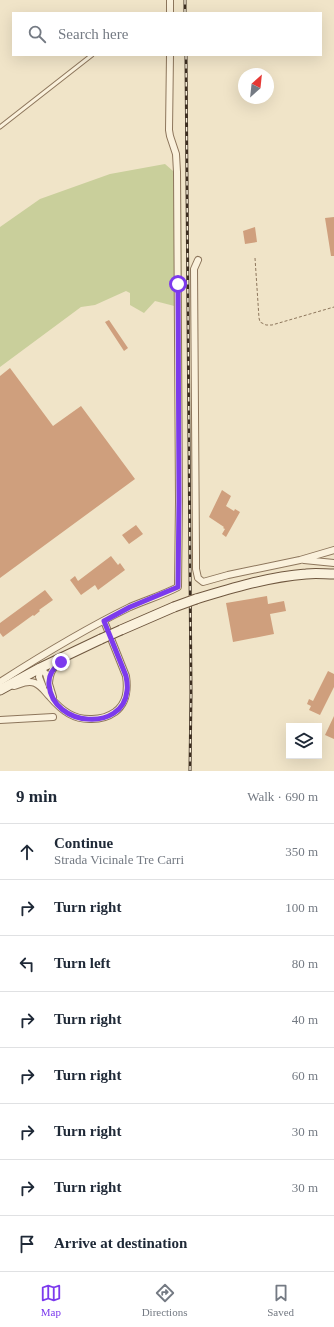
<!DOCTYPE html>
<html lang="en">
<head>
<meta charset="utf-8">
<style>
	body { margin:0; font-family:"Times New Roman",serif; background:#f2f2f3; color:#1f2937 }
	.controls { position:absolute; right:12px; bottom:12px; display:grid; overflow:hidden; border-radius:0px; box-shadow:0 4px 16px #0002 }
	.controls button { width:36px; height:36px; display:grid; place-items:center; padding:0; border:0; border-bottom:1px solid #e0e1e3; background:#fff; color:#1f2937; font:20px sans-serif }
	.compass { position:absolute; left:238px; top:68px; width:36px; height:36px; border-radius:50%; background:#fff; box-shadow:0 4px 16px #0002; rotate:27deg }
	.stop { position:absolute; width:12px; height:12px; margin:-9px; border:3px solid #7c3aed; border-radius:50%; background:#fff }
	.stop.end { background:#7c3aed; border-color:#fff; box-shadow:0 1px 4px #0008 }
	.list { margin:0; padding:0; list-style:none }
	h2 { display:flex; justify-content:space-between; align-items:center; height:52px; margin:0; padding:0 16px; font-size:17px }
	h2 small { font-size:13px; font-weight:400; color:#747a83 }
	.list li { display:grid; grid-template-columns:26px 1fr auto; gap:12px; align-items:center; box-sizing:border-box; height:56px; padding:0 16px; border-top:1px solid #e0e1e3 }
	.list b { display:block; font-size:15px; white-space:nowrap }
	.list p { margin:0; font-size:13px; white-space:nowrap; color:#747a83 }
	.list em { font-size:13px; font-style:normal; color:#747a83 }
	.icon { flex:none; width:22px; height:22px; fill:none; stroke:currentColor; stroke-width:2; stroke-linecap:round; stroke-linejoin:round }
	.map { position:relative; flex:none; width:334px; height:771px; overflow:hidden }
	.search { position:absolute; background:#fff; box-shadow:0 4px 16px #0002; left:12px; right:12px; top:12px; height:44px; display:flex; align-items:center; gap:10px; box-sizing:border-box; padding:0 14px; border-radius:0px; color:#747a83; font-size:15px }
	.sheet { height:500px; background:#fff }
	nav { display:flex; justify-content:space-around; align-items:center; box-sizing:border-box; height:56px; border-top:1px solid #e0e1e3; background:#fff; font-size:11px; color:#747a83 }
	nav a { display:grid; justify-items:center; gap:2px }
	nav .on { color:#7c3aed }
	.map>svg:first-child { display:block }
	.green { fill:#c9cf9b }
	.building { fill:#cf9f7d }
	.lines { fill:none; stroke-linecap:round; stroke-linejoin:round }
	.service-casing { stroke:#8d765c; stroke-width:5 }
	.minor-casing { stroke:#8d765c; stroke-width:8 }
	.secondary-casing { stroke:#6f573f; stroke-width:11 }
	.path { stroke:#8d765c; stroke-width:1; stroke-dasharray:3 2; stroke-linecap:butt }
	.service { stroke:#faf1dc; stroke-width:3 }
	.minor { stroke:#faf1dc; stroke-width:6 }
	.secondary { stroke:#faf1dc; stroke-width:9 }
	.rail-casing { stroke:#3d2e20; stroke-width:3 }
	.rail { stroke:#f7eed8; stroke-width:1.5; stroke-dasharray:4.5; stroke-linecap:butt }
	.secondary-bridge-casing { stroke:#6f573f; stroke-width:11; stroke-linecap:butt }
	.secondary-bridge { stroke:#faf1dc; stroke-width:9 }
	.route { stroke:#7c3aed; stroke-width:5 }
</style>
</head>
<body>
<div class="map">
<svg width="334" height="771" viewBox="0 0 334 771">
	<rect width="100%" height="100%" fill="#f0e4c8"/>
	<path class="green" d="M 165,164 L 173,171 L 181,171 L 182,308 L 155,301 L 144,313 L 130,305 L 130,293 L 126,291 L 95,305 L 81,307 L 0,367 L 0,227 L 40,199 L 110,174 Z"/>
	<path class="building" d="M 334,217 L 334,256 L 331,256 L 325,218 Z
		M 255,227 L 257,242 L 245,244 L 243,231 Z
		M 109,320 L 128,348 L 124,351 L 105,322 Z
		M 10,368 L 53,426 L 81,406 L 135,479 L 0,578 L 0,376 Z
		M 222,490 L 231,496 L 226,506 L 234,511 L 235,509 L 240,512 L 226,537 L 222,534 L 225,529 L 223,528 L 224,527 L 209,517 Z
		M 136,525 L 143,534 L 129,544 L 122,535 Z
		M 111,556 L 118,565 L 120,563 L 125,570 L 98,590 L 95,585 L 81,595 L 70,580 L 75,576 L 78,581 Z
		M 45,590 L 53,600 L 39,610 L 40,611 L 34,616 L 33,615 L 3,637 L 0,633 L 0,623 Z
		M 267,596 L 268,604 L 284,601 L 286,611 L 270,614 L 274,634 L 233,642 L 226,603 Z
		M 328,671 L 334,674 L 334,687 L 320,715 L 309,710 L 311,706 L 307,704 L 309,699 L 313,701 Z
		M 334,716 L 334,739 L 325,735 Z"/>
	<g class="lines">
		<defs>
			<path id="service" d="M 0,127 L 92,55"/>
			<path id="minor" d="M 170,0 L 170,13
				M 198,260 L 194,269 L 196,555 L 196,569 L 198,578 L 203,582 L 228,575 L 300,560 L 334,550
				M 304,560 L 334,563
				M 40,668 L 46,674 L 53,697
				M 40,668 L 39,677 L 43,687
				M 0,682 C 42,655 85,629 130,607 C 146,600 163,595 178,587 L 179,501 L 177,172 L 176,154 L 170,136 L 169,130 L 170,55
				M 49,683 C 50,672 53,666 63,661
				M 14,686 C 21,684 27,680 35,683 C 42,686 45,692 50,697 C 62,711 74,720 92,719 C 101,719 108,717 115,712 C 127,703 128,690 126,676 L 104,621
				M 0,720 L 53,717"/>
			<path id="secondary" d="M 196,599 C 232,588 268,577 306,574 C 315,573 325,574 334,574
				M 121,630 L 174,607
				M 0,690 L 40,668 L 101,639"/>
		</defs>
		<use href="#service" class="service-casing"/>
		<use href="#minor" class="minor-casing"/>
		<use href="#secondary" class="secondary-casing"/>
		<path class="path" d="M 255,258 L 259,318 L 260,322 L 266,325 L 272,325 L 334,307"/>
		<use href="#service" class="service"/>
		<use href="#minor" class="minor"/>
		<use href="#secondary" class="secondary"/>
		<defs>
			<path id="rail" d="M 185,0 L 185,13
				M 186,55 L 191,694 L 190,771"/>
		</defs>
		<use href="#rail" class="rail-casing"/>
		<use href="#rail" class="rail"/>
		<defs>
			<path id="secondary-bridge" d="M 174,607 L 196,599
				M 101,639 L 121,630"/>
		</defs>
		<use href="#secondary-bridge" class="secondary-bridge-casing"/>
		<use href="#secondary-bridge" class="secondary-bridge"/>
	</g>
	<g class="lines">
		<path class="route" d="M 61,662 C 53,668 48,675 49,685 C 53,727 123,732 127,691 C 128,686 127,681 126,676 L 104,621 L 130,607 L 178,587 L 179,501 L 178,284"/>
	</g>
</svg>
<div class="controls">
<button><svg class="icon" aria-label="layers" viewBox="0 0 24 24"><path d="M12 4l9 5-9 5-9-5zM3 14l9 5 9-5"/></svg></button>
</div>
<svg class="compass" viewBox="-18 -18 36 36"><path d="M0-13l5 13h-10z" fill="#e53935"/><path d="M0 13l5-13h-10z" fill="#747a83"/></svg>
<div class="stop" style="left:178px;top:284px"></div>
<div class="stop end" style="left:61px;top:662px"></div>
<div class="search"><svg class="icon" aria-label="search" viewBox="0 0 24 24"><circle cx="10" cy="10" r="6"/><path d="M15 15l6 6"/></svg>Search here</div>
</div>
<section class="sheet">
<h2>9 min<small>Walk · 690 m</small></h2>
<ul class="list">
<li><svg class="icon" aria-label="ahead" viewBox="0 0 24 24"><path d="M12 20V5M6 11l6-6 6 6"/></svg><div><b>Continue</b><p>Strada Vicinale Tre Carri</p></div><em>350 m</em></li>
<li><svg class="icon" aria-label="right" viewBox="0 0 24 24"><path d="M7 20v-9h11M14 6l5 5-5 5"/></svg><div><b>Turn right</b></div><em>100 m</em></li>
<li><svg class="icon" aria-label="left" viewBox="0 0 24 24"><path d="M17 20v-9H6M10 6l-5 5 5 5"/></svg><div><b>Turn left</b></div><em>80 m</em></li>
<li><svg class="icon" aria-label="right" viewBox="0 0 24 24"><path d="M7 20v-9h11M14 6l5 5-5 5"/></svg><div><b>Turn right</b></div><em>40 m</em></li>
<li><svg class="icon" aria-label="right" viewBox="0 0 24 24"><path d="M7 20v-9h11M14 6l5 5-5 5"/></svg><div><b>Turn right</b></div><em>60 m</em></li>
<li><svg class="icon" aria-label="right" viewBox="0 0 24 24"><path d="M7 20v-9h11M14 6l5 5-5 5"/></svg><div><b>Turn right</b></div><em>30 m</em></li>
<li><svg class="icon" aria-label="right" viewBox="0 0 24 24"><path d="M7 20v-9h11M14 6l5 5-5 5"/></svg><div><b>Turn right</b></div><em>30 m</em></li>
<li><svg class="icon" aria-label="arrive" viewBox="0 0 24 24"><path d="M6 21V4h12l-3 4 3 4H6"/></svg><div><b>Arrive at destination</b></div></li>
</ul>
</section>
<nav>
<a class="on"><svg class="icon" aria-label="map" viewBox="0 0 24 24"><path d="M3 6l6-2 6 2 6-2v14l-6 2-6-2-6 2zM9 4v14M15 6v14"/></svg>Map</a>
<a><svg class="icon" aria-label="directions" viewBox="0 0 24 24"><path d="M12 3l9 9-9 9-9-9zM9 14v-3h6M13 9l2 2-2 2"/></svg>Directions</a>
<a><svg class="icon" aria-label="saved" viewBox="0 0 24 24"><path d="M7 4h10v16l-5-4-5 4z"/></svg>Saved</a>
</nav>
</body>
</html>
